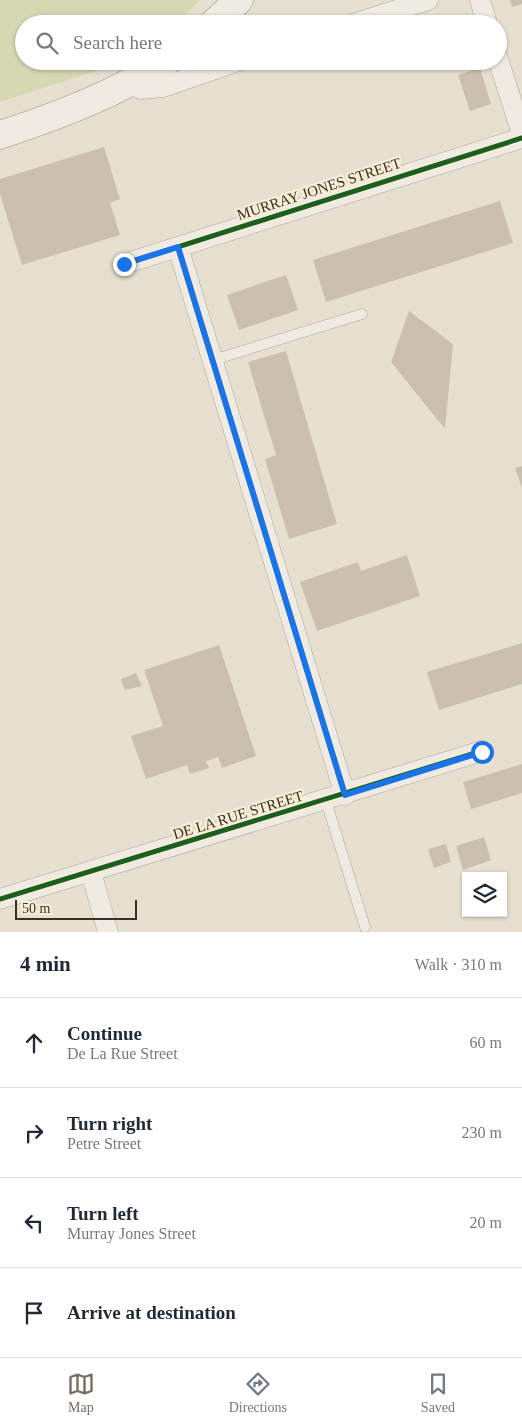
<!DOCTYPE html>
<html lang="en">
<head>
<meta charset="utf-8">
<style>
	body { margin:0; font-family:Georgia,serif; background:#f6f6f7; color:#1f2937 }
	.controls { position:absolute; right:15px; bottom:15px; display:grid; overflow:hidden; border-radius:0px; box-shadow:0 1px 4px #0004 }
	.controls button { width:45px; height:45px; display:grid; place-items:center; padding:0; border:0; border-bottom:1px solid #e0e1e3; background:#fff; color:#1f2937; font:25px sans-serif }
	.scale { position:absolute; left:15px; bottom:12px; width:122px; box-sizing:border-box; padding-left:5px; border:2px solid #3d2e20; border-top:0; font-size:14px; line-height:18px; white-space:nowrap; color:#3d2e20; -webkit-text-stroke:4px #f7eed8; paint-order:stroke }
	.stop { position:absolute; width:15px; height:15px; margin:-11px; border:4px solid #1a73e8; border-radius:50%; background:#fff }
	.stop.end { background:#1a73e8; border-color:#fff; box-shadow:0 1px 5px #0008 }
	.list { margin:0; padding:0; list-style:none }
	h2 { display:flex; justify-content:space-between; align-items:center; height:65px; margin:0; padding:0 20px; font-size:21px }
	h2 small { font-size:16px; font-weight:400; color:#747a83 }
	.list li { display:grid; grid-template-columns:32px 1fr auto; gap:15px; align-items:center; box-sizing:border-box; height:90px; padding:0 20px; border-top:1px solid #e0e1e3 }
	.list b { display:block; font-size:19px; white-space:nowrap }
	.list p { margin:0; font-size:16px; white-space:nowrap; color:#747a83 }
	.list em { font-size:16px; font-style:normal; color:#747a83 }
	.icon { flex:none; width:28px; height:28px; fill:none; stroke:currentColor; stroke-width:2; stroke-linecap:round; stroke-linejoin:round }
	.map { position:relative; flex:none; width:522px; height:932px; overflow:hidden }
	.search { position:absolute; background:#fff; box-shadow:0 1px 4px #0004; left:15px; right:15px; top:15px; height:55px; display:flex; align-items:center; gap:12px; box-sizing:border-box; padding:0 18px; border-radius:28px; color:#747a83; font-size:19px }
	.sheet { height:425px; background:#fff }
	nav { display:flex; justify-content:space-around; align-items:center; box-sizing:border-box; height:70px; border-top:1px solid #e0e1e3; background:#fff; font-size:14px; color:#747a83 }
	nav a { display:grid; justify-items:center; gap:2px }
	nav .on { color:#786c5e }
	.map>svg:first-child { display:block }
	.green { fill:#d6d7b3 }
	.building { fill:#cbbfb2 }
	.lines { fill:none; stroke-linecap:round; stroke-linejoin:round }
	.service-casing { stroke:#ada599; stroke-width:11 }
	.minor-casing { stroke:#ada599; stroke-width:21 }
	.secondary-casing { stroke:#9c958a; stroke-width:29 }
	.service { stroke:#efebe3; stroke-width:10 }
	.minor { stroke:#efebe3; stroke-width:20 }
	.secondary { stroke:#efebe3; stroke-width:28 }
	.cycleway-casing { stroke:#f7eed8; stroke-width:8 }
	.cycleway { stroke:#1b5e20; stroke-width:5 }
	.route { stroke:#1a73e8; stroke-width:6 }
	.labels { text-anchor:middle; stroke-width:4.5; stroke-linejoin:round; paint-order:stroke }
	.street-label { font-size:15px; fill:#3d2e20; stroke:#f7eed8 }
</style>
</head>
<body>
<div class="map">
<svg width="522" height="932" viewBox="0 0 522 932">
	<rect width="100%" height="100%" fill="#e7e0d1"/>
	<path class="green" d="M 0,0 L 200,0 L 176,24 L 24,24 L 24,61 L 120,61 L 111,66 L 0,102 Z"/>
	<path class="building" d="M 510,0 L 522,0 L 522,4 L 512,7 Z
		M 480,68 L 491,104 L 470,111 L 458,75 Z
		M 104,147 L 120,199 L 110,203 L 120,235 L 22,265 L 0,194 L 0,179 Z
		M 500,201 L 513,243 L 326,302 L 313,260 Z
		M 286,275 L 298,310 L 239,330 L 227,295 Z
		M 409,311 L 453,344 L 445,429 L 391,362 Z
		M 286,351 L 337,524 L 289,539 L 265,459 L 276,455 L 248,362 Z
		M 522,466 L 522,488 L 515,468 Z
		M 407,555 L 420,596 L 317,631 L 300,582 L 358,562 L 361,571 Z
		M 522,643 L 522,684 L 439,710 L 427,672 Z
		M 219,645 L 256,756 L 222,768 L 218,757 L 206,761 L 209,768 L 190,774 L 187,765 L 146,779 L 131,736 L 163,726 L 144,670 Z
		M 136,673 L 142,686 L 125,690 L 121,679 Z
		M 522,764 L 522,793 L 471,809 L 463,782 Z
		M 484,837 L 491,860 L 463,870 L 456,846 Z
		M 446,844 L 451,862 L 434,868 L 428,849 Z"/>
	<g class="lines">
		<defs>
			<path id="service" d="M 213,360 L 362,314
				M 326,801 L 365,927"/>
			<path id="minor" d="M 480,0 L 487,24
				M 353,24 L 428,0
				M 498,59 L 522,134
				M 133,82 L 140,89 L 163,87 L 238,61
				M 178,247 L 345,795
				M 124,264 L 522,138
				M 91,872 L 108,932
				M 0,899 L 482,751"/>
			<path id="secondary" d="M 213,24 L 239,0
				M 0,135 C 60,115 113,95 167,61"/>
		</defs>
		<use href="#service" class="service-casing"/>
		<use href="#minor" class="minor-casing"/>
		<use href="#secondary" class="secondary-casing"/>
		<use href="#service" class="service"/>
		<use href="#minor" class="minor"/>
		<use href="#secondary" class="secondary"/>
		<defs>
			<path id="cycleway" d="M 178,247 L 345,795
				M 124,264 L 522,138
				M 0,899 L 482,751"/>
		</defs>
		<use href="#cycleway" class="cycleway-casing"/>
		<use href="#cycleway" class="cycleway"/>
	</g>
	<g class="lines">
		<path class="route" d="M 124,264 L 178,247 L 345,795 L 482,752"/>
	</g>
	<g class="labels">
		<g class="street-label">
			<text transform="translate(319 189) rotate(-18)" y="5">MURRAY JONES STREET</text>
			<text transform="translate(238 815) rotate(-17)" y="5">DE LA RUE STREET</text>
		</g>
	</g>
</svg>
<div class="controls">
<button><svg class="icon" aria-label="layers" viewBox="0 0 24 24"><path d="M12 4l9 5-9 5-9-5zM3 14l9 5 9-5"/></svg></button>
</div>
<div class="scale">50 m</div>
<div class="stop" style="left:482px;top:752px"></div>
<div class="stop end" style="left:124px;top:264px"></div>
<div class="search"><svg class="icon" aria-label="search" viewBox="0 0 24 24"><circle cx="10" cy="10" r="6"/><path d="M15 15l6 6"/></svg>Search here</div>
</div>
<section class="sheet">
<h2>4 min<small>Walk · 310 m</small></h2>
<ul class="list">
<li><svg class="icon" aria-label="ahead" viewBox="0 0 24 24"><path d="M12 20V5M6 11l6-6 6 6"/></svg><div><b>Continue</b><p>De La Rue Street</p></div><em>60 m</em></li>
<li><svg class="icon" aria-label="right" viewBox="0 0 24 24"><path d="M7 20v-9h11M14 6l5 5-5 5"/></svg><div><b>Turn right</b><p>Petre Street</p></div><em>230 m</em></li>
<li><svg class="icon" aria-label="left" viewBox="0 0 24 24"><path d="M17 20v-9H6M10 6l-5 5 5 5"/></svg><div><b>Turn left</b><p>Murray Jones Street</p></div><em>20 m</em></li>
<li><svg class="icon" aria-label="arrive" viewBox="0 0 24 24"><path d="M6 21V4h12l-3 4 3 4H6"/></svg><div><b>Arrive at destination</b></div></li>
</ul>
</section>
<nav>
<a class="on"><svg class="icon" aria-label="map" viewBox="0 0 24 24"><path d="M3 6l6-2 6 2 6-2v14l-6 2-6-2-6 2zM9 4v14M15 6v14"/></svg>Map</a>
<a><svg class="icon" aria-label="directions" viewBox="0 0 24 24"><path d="M12 3l9 9-9 9-9-9zM9 14v-3h6M13 9l2 2-2 2"/></svg>Directions</a>
<a><svg class="icon" aria-label="saved" viewBox="0 0 24 24"><path d="M7 4h10v16l-5-4-5 4z"/></svg>Saved</a>
</nav>
</body>
</html>
